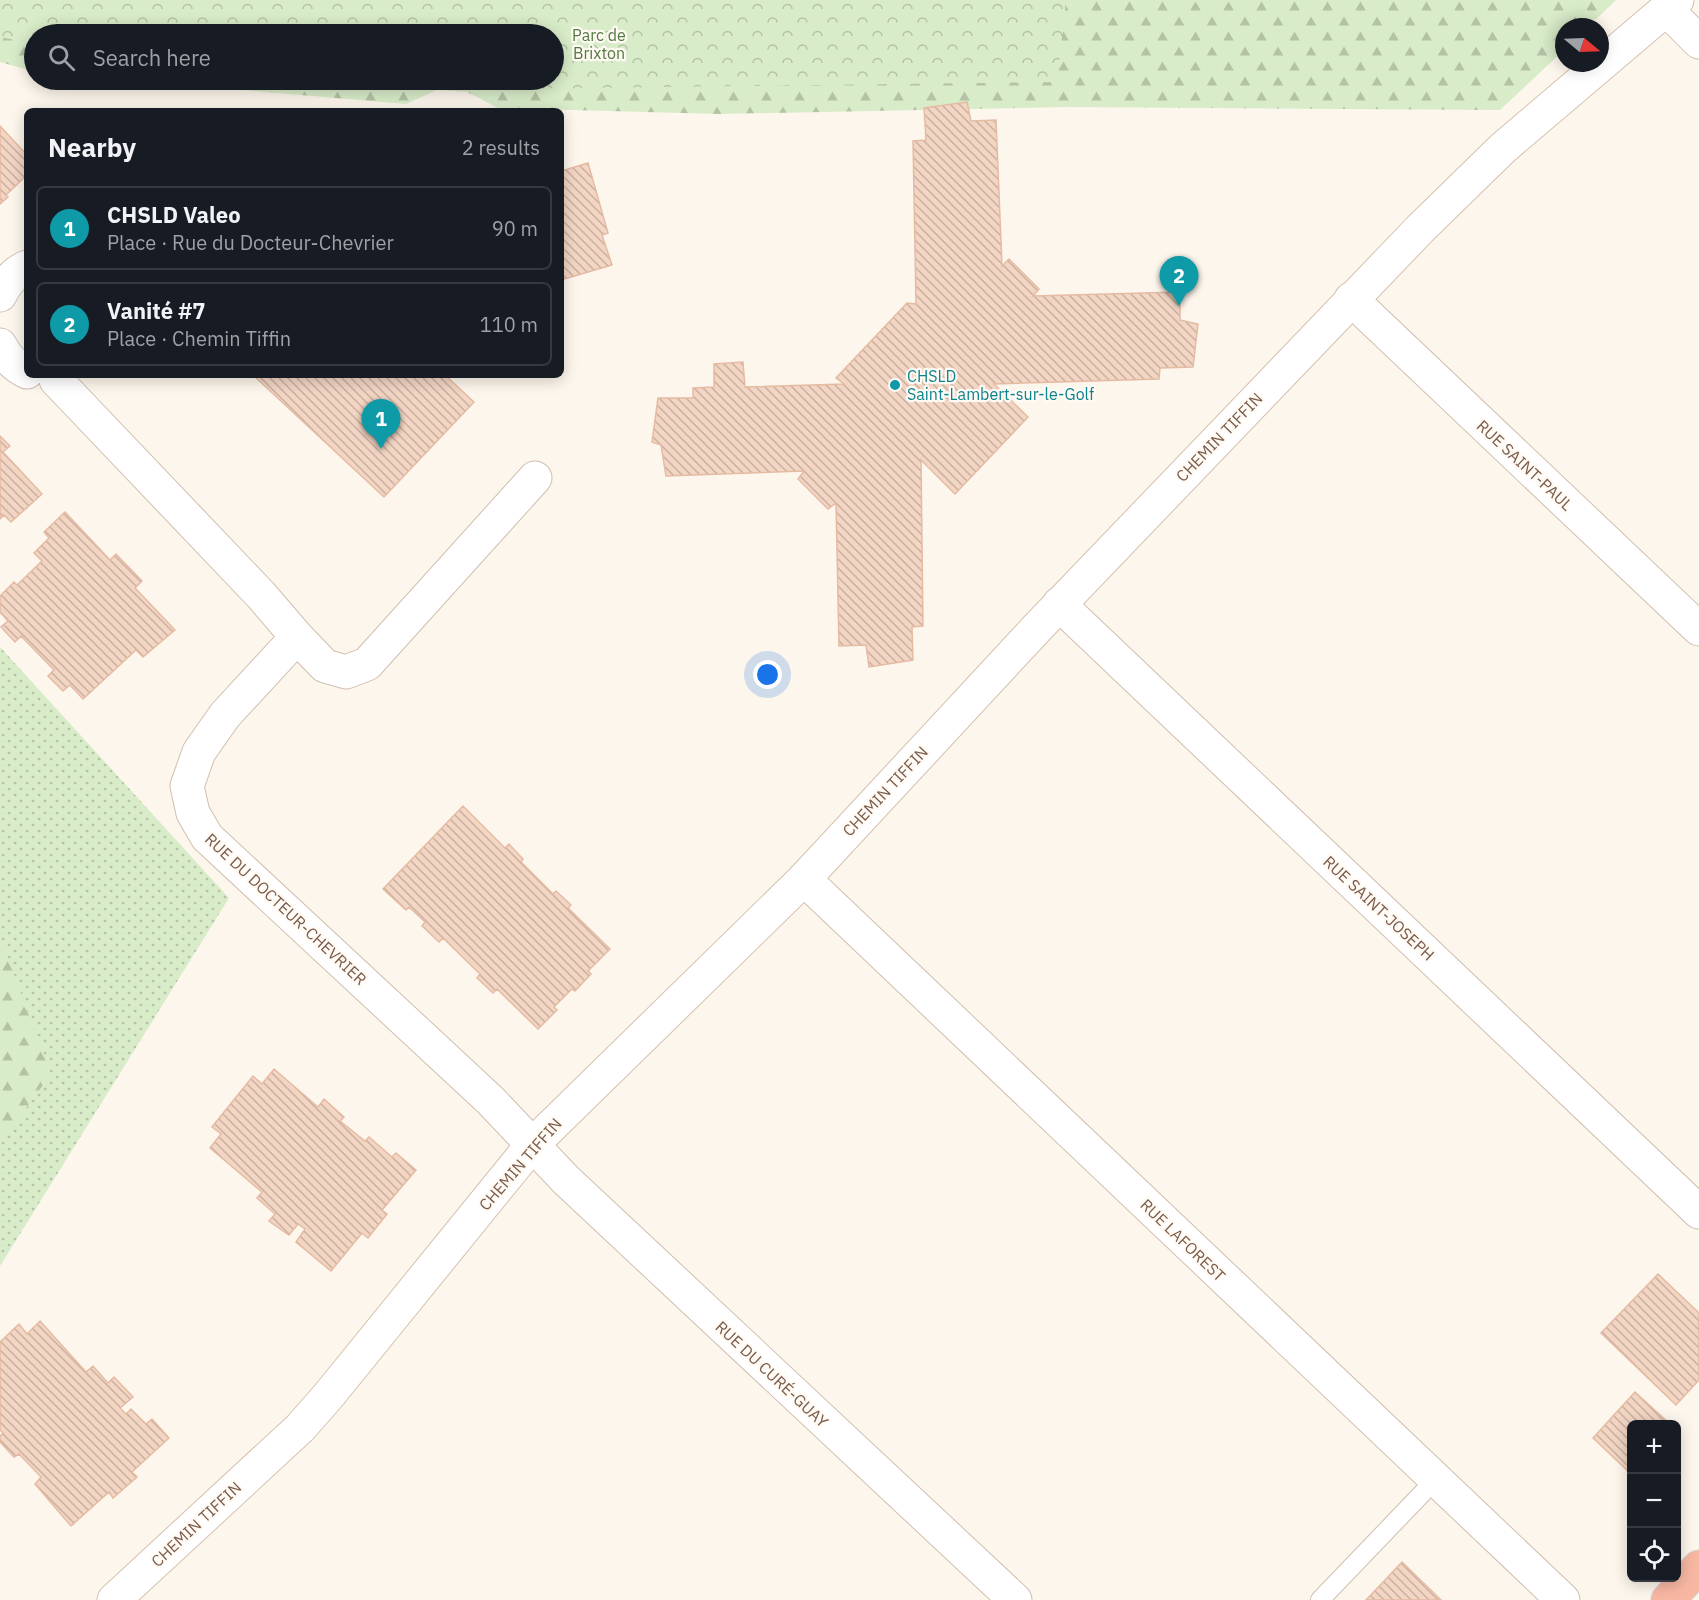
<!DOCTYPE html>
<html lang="en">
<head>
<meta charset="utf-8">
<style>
	body { margin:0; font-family:"IBM Plex Sans",sans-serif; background:#242831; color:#f1f3f6 }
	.controls { position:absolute; right:18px; bottom:18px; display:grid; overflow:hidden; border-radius:9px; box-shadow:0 3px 15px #0003 }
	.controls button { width:54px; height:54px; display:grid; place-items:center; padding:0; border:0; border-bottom:2px solid #363941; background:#171b24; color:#f1f3f6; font:30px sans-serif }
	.compass { position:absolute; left:1555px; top:18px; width:54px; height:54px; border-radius:50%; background:#171b24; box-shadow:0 3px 15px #0003; rotate:109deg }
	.you { position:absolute; left:768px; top:675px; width:21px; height:21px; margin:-15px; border:4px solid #fff; border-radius:50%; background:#1a73e8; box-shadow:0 0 0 9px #1a73e833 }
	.badge { display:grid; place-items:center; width:39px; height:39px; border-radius:50%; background:#db2777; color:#fff; font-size:20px; font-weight:700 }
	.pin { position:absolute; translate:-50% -50px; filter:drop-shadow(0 2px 3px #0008) }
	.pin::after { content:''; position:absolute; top:32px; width:21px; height:18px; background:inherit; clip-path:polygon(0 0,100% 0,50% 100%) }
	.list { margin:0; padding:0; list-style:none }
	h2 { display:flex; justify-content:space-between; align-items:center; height:78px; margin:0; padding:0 24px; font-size:26px }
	h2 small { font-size:20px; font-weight:400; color:#9ea1a6 }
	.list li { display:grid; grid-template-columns:39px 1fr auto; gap:18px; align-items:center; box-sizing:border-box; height:84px; margin:0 12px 12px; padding:0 12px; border:2px solid #363941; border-radius:9px }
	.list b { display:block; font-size:22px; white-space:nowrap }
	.list p { margin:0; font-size:20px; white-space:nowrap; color:#9ea1a6 }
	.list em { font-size:20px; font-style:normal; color:#9ea1a6 }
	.icon { flex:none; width:33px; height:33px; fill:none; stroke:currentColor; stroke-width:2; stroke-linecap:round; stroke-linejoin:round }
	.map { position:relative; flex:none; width:1699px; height:1600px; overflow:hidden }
	.search { position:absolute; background:#171b24; box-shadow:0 3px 15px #0003; left:24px; top:24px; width:540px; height:66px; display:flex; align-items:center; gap:15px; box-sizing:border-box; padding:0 21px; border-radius:33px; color:#9ea1a6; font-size:22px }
	.panel { position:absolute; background:#171b24; box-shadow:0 3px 15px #0003; left:24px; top:108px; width:540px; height:270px; border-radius:9px }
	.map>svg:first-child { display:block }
	.grass { fill:url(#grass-dots) }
	.forest { fill:url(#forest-firs) }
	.park { fill:url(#park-crowns) }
	.building { fill:url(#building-back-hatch); stroke:#e6bba3; stroke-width:1.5 }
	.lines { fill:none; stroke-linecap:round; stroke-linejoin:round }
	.lane-casing { stroke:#d1beb0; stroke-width:20 }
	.street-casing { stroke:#d1beb0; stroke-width:35 }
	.secondary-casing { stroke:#d6c0b0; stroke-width:35 }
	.highway-casing { stroke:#dad1cd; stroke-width:35 }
	.lane { stroke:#fff; stroke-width:18 }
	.street { stroke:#fff; stroke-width:33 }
	.secondary { stroke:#fff; stroke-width:33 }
	.highway { stroke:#f7b7a3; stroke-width:33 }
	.culture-dot { fill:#0f9aa8; stroke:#fffaf3; stroke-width:2 }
	.labels { text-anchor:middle; stroke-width:4.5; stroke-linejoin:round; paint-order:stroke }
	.park-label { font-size:16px; fill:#537a41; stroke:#fffaf3 }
	.culture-label { font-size:16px; fill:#0d838f; stroke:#fffaf3; text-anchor:start }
	.street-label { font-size:16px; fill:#7a5c4d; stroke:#fffaf3 }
</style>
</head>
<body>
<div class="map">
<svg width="1699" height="1600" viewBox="0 0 1699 1600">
	<defs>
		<pattern id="grass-dots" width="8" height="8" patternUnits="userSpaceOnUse" patternTransform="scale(1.5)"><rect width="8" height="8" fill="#d8ecc9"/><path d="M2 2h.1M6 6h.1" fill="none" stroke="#b4c2a5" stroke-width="1.8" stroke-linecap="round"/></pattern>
		<pattern id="forest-firs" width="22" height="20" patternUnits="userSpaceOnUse" patternTransform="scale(1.5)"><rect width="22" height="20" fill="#d8ecc9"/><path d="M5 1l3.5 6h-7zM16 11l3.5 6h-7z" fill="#b4c2a5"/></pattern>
		<pattern id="park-crowns" width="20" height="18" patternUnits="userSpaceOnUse" patternTransform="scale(1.5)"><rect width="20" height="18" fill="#d8ecc9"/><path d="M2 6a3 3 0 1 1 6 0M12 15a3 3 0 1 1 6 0" fill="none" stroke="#b4c2a5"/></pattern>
		<pattern id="building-back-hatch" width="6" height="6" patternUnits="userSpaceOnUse" patternTransform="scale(1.5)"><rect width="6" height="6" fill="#f3d5c3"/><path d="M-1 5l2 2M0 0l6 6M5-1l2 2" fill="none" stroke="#cab0a1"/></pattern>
	</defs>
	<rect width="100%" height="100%" fill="#fdf6ec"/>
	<path class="grass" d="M 0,647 L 229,898 L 0,1266 Z"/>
	<path class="forest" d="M 0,0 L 1616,0 L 1588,27 L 1564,27 L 1564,50 L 1500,110 L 1065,107 L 719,114 L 498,108 L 467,92 L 437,90 L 406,104 L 128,80 L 554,80 L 554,34 L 34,34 L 34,71 L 32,71 L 0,62 Z
		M 0,944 L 4,947 L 51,1074 L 0,1144 Z"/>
	<path class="park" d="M 0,0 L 1066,0 L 1057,82 L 436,90 L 339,80 L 554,80 L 554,34 L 34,34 L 34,44 L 0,37 Z"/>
	<path class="building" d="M 967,102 L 971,121 L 996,120 L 1002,266 L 1009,259 L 1039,289 L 1033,296 L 1180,292 L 1180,320 L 1198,324 L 1193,367 L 1160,368 L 1159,379 L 994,384 L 1028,417 L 955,494 L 921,460 L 923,626 L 912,627 L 913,660 L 869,667 L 866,645 L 839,646 L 836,503 L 828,509 L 798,479 L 804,471 L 666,476 L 661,445 L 652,442 L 658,398 L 693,398 L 693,388 L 714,387 L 714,364 L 743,362 L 745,387 L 844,384 L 836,378 L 907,303 L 916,304 L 913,141 L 926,140 L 924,108 Z
		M 0,126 L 27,155 L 27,175 L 6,195 L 8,197 L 0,204 Z
		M 588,163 L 608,233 L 602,235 L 612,265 L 561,280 L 561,171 Z
		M 258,375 L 445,375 L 474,402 L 384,497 L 255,377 Z
		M 0,436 L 10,446 L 3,452 L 42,494 L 11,522 L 4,515 L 0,519 Z
		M 65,512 L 110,560 L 116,554 L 142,581 L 135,588 L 175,630 L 143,657 L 136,650 L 83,699 L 70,685 L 63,691 L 48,676 L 54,670 L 21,636 L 15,642 L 1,627 L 8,621 L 0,612 L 0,596 L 14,582 L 17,585 L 42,561 L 34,553 L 49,538 L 44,532 Z
		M 463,806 L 505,848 L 509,844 L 523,859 L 521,862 L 553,894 L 556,891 L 571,905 L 568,908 L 610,949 L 588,971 L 591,974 L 575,991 L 572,989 L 554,1007 L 557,1010 L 538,1029 L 497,989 L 493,993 L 477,978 L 480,974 L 443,938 L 439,942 L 422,926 L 425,922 L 409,907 L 406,910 L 383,889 Z
		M 274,1069 L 318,1107 L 324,1099 L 344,1117 L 340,1121 L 365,1141 L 369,1137 L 392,1157 L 396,1153 L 416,1170 L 382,1210 L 387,1214 L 368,1238 L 362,1233 L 331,1271 L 296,1242 L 305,1229 L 298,1224 L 289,1235 L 269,1221 L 275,1214 L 257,1198 L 262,1192 L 210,1148 L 221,1134 L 212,1127 L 253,1076 L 262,1084 Z
		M 1658,1274 L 1699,1313 L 1699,1380 L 1676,1405 L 1601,1333 Z
		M 40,1321 L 86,1372 L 93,1366 L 108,1383 L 114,1377 L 133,1397 L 120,1408 L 126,1414 L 131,1409 L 146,1424 L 152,1419 L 169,1438 L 132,1472 L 137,1477 L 113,1498 L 109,1492 L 71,1526 L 35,1484 L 41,1477 L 19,1454 L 14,1457 L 0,1442 L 0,1436 L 3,1433 L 0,1430 L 0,1342 L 19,1324 L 27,1334 Z
		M 1635,1392 L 1670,1424 L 1632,1424 L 1632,1475 L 1593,1438 Z
		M 1402,1562 L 1441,1600 L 1366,1600 Z"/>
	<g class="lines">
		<defs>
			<path id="lane" d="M 1320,1600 L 1436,1479"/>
			<path id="street" d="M 1666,9 L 1699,42
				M 0,295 C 6,283 14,272 27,267
				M 1351,299 L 1699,629
				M 0,345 C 6,357 14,366 27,372
				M 56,380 L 261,595 L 297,637 L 325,666 L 346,672 L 367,664 L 535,478
				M 1059,604 L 1699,1212
				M 297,637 L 225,715 L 199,752 L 187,786 L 193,813 L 207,837 L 490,1100 L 566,1180 L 1015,1600
				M 804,879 L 1563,1600"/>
			<path id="secondary" d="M 114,1600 L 300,1428 L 329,1395 L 532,1145 L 804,879 L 1037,628 L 1421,228 L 1503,148 L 1677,0"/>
			<path id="highway" d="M 1668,1600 L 1699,1567"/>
		</defs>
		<use href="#lane" class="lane-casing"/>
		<use href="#street" class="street-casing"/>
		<use href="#secondary" class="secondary-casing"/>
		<use href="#highway" class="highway-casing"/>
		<use href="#lane" class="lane"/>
		<use href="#street" class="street"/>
		<use href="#secondary" class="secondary"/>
		<use href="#highway" class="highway"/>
	</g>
	<circle class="culture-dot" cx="895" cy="385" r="6"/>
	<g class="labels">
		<g class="park-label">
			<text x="599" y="41">Parc de<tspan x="599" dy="18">Brixton</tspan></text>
		</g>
		<g class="culture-label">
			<text x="907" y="382">CHSLD<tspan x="907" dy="18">Saint-Lambert-sur-le-Golf</tspan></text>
		</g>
		<g class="street-label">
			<text transform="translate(1219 437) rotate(-46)" y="6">CHEMIN TIFFIN</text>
			<text transform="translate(1525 465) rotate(43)" y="6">RUE SAINT-PAUL</text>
			<text transform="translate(885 791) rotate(-47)" y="6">CHEMIN TIFFIN</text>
			<text transform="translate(1379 908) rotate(43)" y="6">RUE SAINT-JOSEPH</text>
			<text transform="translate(286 909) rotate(43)" y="6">RUE DU DOCTEUR-CHEVRIER</text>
			<text transform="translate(520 1164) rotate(-49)" y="6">CHEMIN TIFFIN</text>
			<text transform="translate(1183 1240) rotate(44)" y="6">RUE LAFOREST</text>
			<text transform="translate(772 1374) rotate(43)" y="6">RUE DU CURÉ-GUAY</text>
			<text transform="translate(196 1524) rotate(-43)" y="6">CHEMIN TIFFIN</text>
		</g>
	</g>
</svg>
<div class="controls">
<button>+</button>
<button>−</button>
<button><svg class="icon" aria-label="locate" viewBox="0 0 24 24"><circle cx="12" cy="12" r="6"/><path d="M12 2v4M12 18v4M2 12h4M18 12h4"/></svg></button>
</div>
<svg class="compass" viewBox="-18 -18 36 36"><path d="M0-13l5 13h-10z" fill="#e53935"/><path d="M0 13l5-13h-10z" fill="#9ea1a6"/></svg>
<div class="you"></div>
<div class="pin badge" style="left:381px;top:449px;background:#0f9aa8">1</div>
<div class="pin badge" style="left:1179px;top:306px;background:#0f9aa8">2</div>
<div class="search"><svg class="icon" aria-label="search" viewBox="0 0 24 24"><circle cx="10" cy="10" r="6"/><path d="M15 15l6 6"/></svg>Search here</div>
<section class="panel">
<h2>Nearby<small>2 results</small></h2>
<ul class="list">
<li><span class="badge" style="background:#0f9aa8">1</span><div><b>CHSLD Valeo</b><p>Place · Rue du Docteur-Chevrier</p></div><em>90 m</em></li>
<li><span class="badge" style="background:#0f9aa8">2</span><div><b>Vanité #7</b><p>Place · Chemin Tiffin</p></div><em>110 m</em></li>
</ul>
</section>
</div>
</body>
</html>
